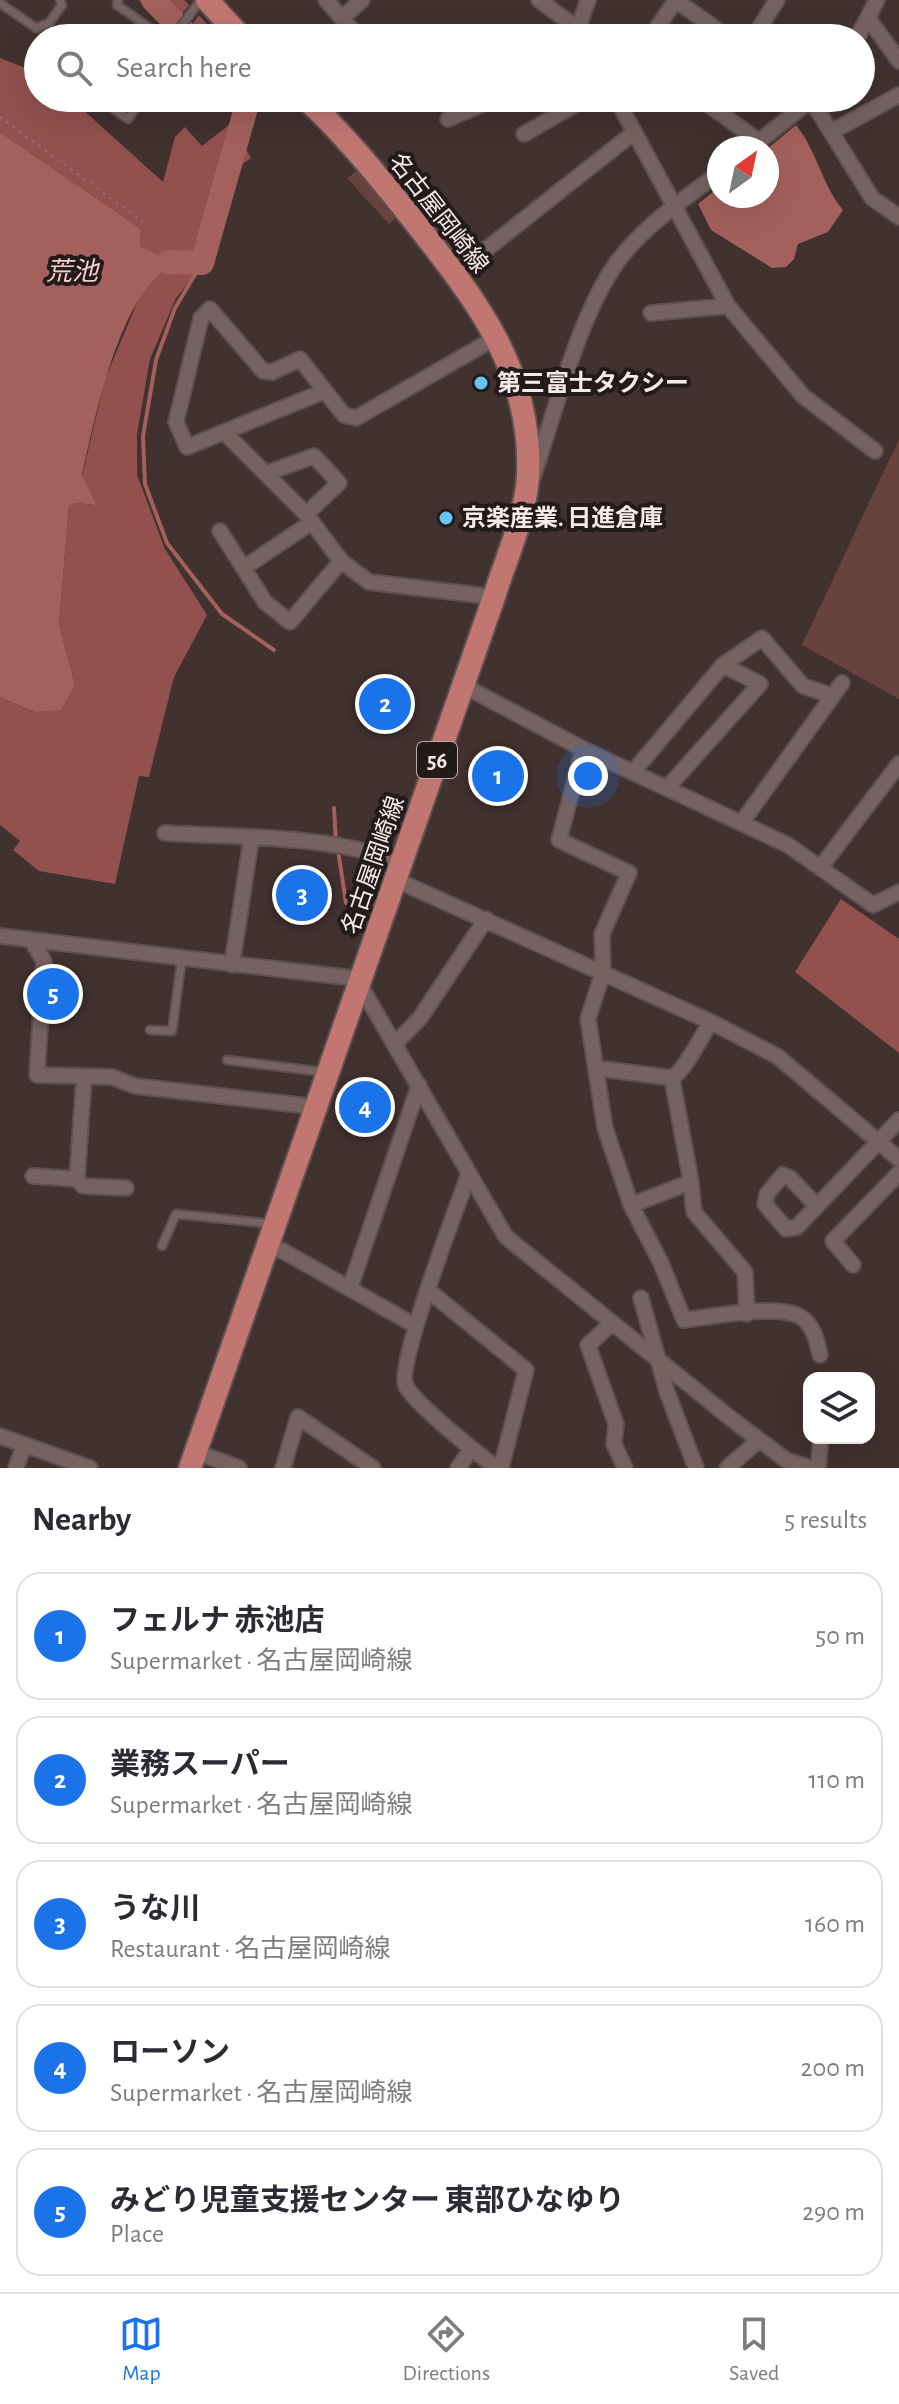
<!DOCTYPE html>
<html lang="en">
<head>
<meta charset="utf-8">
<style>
	body { margin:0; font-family:"Alegreya Sans","Noto Sans JP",sans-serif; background:#f2f2f3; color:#2b2b33 }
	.controls { position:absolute; right:24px; bottom:24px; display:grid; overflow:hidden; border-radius:16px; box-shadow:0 8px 32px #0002 }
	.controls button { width:72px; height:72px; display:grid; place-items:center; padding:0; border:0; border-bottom:2px solid #e1e1e2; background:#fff; color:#2b2b33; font:40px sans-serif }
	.compass { position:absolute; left:707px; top:136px; width:72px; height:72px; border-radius:50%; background:#fff; box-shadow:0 8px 32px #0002; rotate:33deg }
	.you { position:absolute; left:588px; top:776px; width:28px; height:28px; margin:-20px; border:6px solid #fff; border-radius:50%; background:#1a73e8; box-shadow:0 0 0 12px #1a73e833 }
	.badge { display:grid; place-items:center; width:52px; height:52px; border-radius:50%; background:#1a73e8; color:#fff; font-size:26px; font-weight:700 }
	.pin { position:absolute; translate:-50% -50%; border:4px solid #fff; box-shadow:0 2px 8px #0006 }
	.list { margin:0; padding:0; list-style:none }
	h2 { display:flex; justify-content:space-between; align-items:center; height:104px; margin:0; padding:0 32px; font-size:34px }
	h2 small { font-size:26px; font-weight:400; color:#7c7c81 }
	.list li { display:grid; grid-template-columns:52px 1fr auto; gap:24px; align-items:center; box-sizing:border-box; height:128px; margin:0 16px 16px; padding:0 16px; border:2px solid #e1e1e2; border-radius:24px }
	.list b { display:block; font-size:30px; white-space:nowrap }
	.list p { margin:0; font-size:26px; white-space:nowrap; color:#7c7c81 }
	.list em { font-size:26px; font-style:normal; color:#7c7c81 }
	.icon { flex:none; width:44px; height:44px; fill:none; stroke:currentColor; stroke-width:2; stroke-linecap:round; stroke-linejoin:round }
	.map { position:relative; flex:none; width:899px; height:1468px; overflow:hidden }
	.search { position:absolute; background:#fff; box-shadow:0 8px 32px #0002; left:24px; right:24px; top:24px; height:88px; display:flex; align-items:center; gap:20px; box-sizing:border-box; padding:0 28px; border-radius:44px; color:#7c7c81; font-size:30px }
	.sheet { height:824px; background:#fff }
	nav { display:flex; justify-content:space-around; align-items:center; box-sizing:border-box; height:112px; border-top:2px solid #e1e1e2; background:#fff; font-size:22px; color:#7c7c81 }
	nav a { display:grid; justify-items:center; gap:4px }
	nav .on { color:#1a73e8 }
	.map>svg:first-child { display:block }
	.green { fill:#68423f }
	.forest { fill:#92514e }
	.water { fill:#a3605c }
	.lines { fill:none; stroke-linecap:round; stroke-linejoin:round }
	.stream { stroke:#a3605c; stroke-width:4 }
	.river { stroke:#a3605c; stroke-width:24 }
	.lane-casing { stroke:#5d504e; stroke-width:11 }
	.street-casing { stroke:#5d504e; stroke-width:18 }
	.primary-casing { stroke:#5d504e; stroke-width:26 }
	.path { stroke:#877977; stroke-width:2; stroke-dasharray:2 6; stroke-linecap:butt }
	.lane { stroke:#756261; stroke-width:7 }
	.street { stroke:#756261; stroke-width:14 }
	.primary { stroke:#c27672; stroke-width:22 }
	.poi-dot { fill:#6bc3f2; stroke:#221b1a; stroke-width:3 }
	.labels { text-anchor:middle; stroke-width:8; stroke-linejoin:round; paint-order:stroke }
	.shield { fill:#221b1a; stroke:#b6adac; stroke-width:2 }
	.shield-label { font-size:22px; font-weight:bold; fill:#f6ebea }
	.street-label { font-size:24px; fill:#f6ebea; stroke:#221b1a }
	.poi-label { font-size:24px; font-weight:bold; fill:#f6ebea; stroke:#221b1a; text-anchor:start }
	.water-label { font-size:26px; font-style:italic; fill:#f7cdca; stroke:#221b1a }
</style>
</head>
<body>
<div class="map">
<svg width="899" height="1468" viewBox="0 0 899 1468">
	<rect width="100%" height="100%" fill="#41312f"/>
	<path class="green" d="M 360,169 L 398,216 L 389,224 L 347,178 Z
		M 899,439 L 899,699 L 802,645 Z"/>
	<path class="forest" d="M 138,0 L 184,0 L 189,5 L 171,27 Z
		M 199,15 L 219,38 L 183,38 Z
		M 0,58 L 38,73 L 38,98 L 70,98 L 163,182 L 175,137 L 185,127 L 202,146 L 248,110 L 240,139 L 251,158 L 232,171 L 206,261 L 176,298 L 150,359 L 137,434 L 137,475 L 165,549 L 207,615 L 174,677 L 149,777 L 139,776 L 115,884 L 39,871 L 13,850 L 20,841 L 0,825 L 0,697 L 33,712 L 75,685 L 59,624 L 69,506 L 75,503 L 95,505 L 82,476 L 105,379 L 140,296 L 167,260 L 140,246 L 141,229 L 0,132 Z
		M 841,899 L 899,939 L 899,1053 L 795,972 Z"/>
	<path class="water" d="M 796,125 C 817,151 822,185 843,210 L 828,232 L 798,244 L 794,259 L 786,267 L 772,268 L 711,230 L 698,204 L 719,187 L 719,196 L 767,196 L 767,149 Z
		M 0,132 L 141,229 L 140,246 L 168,260 L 170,266 C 118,298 95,418 82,475 L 96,505 L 75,503 L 69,506 L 59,624 L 75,685 L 61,710 L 34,712 L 0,697 Z"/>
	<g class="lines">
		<path class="stream" d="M 202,263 L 175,308 L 156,360 L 143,436 L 145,484 L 167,543 L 222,614 L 274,650
			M 334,808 L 336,842
			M 338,850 L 346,903 L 376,905"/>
		<path class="river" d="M 153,0 L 190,38
			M 168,262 L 202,263 L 248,101 L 245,98"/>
		<defs>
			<path id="lane" d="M 118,0 L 117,5 L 164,38
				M 0,3 L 36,28 L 49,23 L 62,5 L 60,0
				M 172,38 L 201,0
				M 98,98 L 128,119 L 143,98
				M 216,98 L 217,99
				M 150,1030 L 172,1031 L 182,957
				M 227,1060 L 323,1072
				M 162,1246 L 176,1214 L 273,1224"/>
			<path id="street" d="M 326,0 L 359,38
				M 539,0 L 578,29
				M 675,0 L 729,38
				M 342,18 L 362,0
				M 868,18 L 899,61
				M 583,38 L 578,29 L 588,0
				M 650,38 L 676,0
				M 753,38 L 777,0
				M 857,38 L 877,0
				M 616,98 L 728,306 L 803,396 L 875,451
				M 699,98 L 760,142
				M 810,98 L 872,198 L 899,217
				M 448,119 L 497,98
				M 831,132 L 899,95
				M 524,134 L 587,98
				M 751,148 L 813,98
				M 455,274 L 632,134
				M 651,313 L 728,306
				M 325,391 L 300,359 L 272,372 L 263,371 L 210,309 L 201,318 L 176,422 L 187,447 L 325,391 L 344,415 L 356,418 L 497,337
				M 224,432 L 306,514 L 341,561 L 369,582 L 494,597
				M 267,473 L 314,456 L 339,483 L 306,514
				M 533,477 C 554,415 580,312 618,261 C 644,226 684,199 719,173
				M 220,531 L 265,602 L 290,622 L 341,561
				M 245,567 L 312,522
				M 723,665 L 762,638 L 803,686 L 833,696
				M 464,686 L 583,749 L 788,845 L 873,905 L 899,892
				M 583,749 L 559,840 L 629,873 L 602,934 L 603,972 L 588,1019 L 605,1128 L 631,1205 L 691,1182 L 672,1078 C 684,1072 702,1035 711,1022
				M 633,772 L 723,665 L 760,684 L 667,788
				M 742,822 L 842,683
				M 165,833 C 227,837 350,835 400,865
				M 820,868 L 899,764
				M 396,880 L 711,1022 L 777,1056 L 899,1159
				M 0,936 L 361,979
				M 31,940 L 44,961 L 37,1075 L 112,1077 L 135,1086 L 317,1107
				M 232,965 L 251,840
				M 360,985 L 506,1237 L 734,1421 L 786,1460 L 811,1468
				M 395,1044 L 420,1018 L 486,919
				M 596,1068 L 672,1078
				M 84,1077 L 77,1179 L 83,1186 L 126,1188
				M 33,1176 L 77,1179
				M 468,1176 C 457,1207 396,1366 406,1386 C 415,1404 479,1455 497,1468
				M 691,1182 L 694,1212 L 745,1272 L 747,1314
				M 631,1205 L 661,1263 L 684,1320 C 712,1317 775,1304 799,1316 C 813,1323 817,1341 820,1355
				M 817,1206 L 790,1178 L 783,1175 L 767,1194 L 765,1204 L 786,1229 L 797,1227 L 899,1120
				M 269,1247 L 283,1251 L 416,1326
				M 853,1265 L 833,1241 L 899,1173
				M 350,1288 L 419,1085
				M 429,1291 L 526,1370 L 501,1468
				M 641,1298 L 667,1392 L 696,1468
				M 612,1323 L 588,1345 L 616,1424 L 614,1444 L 625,1468
				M 0,1436 L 90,1468
				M 196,1452 L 239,1468
				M 16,1468 L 24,1445
				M 283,1468 L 298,1417 L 373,1468
				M 458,1468 L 471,1449
				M 727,1468 L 759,1440
				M 818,1468 L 821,1438"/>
			<path id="primary" d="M 207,0 L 242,38
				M 190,1468 L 494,597 C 506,558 526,516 528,475 C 533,368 472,295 410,216 C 377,175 344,134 305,98"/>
		</defs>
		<use href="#lane" class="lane-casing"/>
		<use href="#street" class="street-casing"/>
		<use href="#primary" class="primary-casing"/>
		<path class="path" d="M 0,117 L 143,222"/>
		<use href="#lane" class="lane"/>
		<use href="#street" class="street"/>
		<use href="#primary" class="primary"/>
	</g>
	<g class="poi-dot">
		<circle cx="481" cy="383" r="8"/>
		<circle cx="446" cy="518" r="8"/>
	</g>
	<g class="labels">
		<rect class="shield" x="417" y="742" width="40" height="36" rx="6"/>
		<g class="shield-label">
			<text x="437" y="768">56</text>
		</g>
		<g class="street-label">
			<text transform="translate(439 213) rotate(52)" y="8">名古屋岡崎線</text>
			<text transform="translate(373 865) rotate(-71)" y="8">名古屋岡崎線</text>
		</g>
		<g class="poi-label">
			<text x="497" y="391">第三富士タクシー</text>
			<text x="462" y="526">京楽産業. 日進倉庫</text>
		</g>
		<g class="water-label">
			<text x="72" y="280">荒池</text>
		</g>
	</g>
</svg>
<div class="controls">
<button><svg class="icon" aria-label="layers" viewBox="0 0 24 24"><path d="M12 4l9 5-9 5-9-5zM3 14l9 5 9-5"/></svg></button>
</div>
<svg class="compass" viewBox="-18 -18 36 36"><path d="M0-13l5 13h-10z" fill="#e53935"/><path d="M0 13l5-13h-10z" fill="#7c7c81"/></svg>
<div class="you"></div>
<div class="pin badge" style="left:498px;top:776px">1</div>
<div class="pin badge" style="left:385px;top:704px">2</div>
<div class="pin badge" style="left:302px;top:895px">3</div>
<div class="pin badge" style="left:365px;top:1107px">4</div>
<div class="pin badge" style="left:53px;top:994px">5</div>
<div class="search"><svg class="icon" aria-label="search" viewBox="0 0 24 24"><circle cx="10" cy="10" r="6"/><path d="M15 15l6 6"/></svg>Search here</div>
</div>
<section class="sheet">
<h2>Nearby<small>5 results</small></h2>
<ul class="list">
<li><span class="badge">1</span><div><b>フェルナ 赤池店</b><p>Supermarket · 名古屋岡崎線</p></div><em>50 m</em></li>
<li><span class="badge">2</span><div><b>業務スーパー</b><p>Supermarket · 名古屋岡崎線</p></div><em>110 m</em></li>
<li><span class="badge">3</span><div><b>うな川</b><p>Restaurant · 名古屋岡崎線</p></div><em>160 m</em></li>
<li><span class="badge">4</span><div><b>ローソン</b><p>Supermarket · 名古屋岡崎線</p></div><em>200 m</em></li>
<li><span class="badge">5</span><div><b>みどり児童支援センター 東部ひなゆり</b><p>Place</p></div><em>290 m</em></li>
</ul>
</section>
<nav>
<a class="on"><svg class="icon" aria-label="map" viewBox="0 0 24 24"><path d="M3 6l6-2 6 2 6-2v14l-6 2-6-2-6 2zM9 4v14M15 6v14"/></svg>Map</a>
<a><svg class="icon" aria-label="directions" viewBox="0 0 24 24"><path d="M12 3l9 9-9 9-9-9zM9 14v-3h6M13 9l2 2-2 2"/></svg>Directions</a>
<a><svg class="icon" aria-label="saved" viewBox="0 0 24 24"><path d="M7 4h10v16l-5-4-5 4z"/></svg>Saved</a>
</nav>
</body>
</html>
